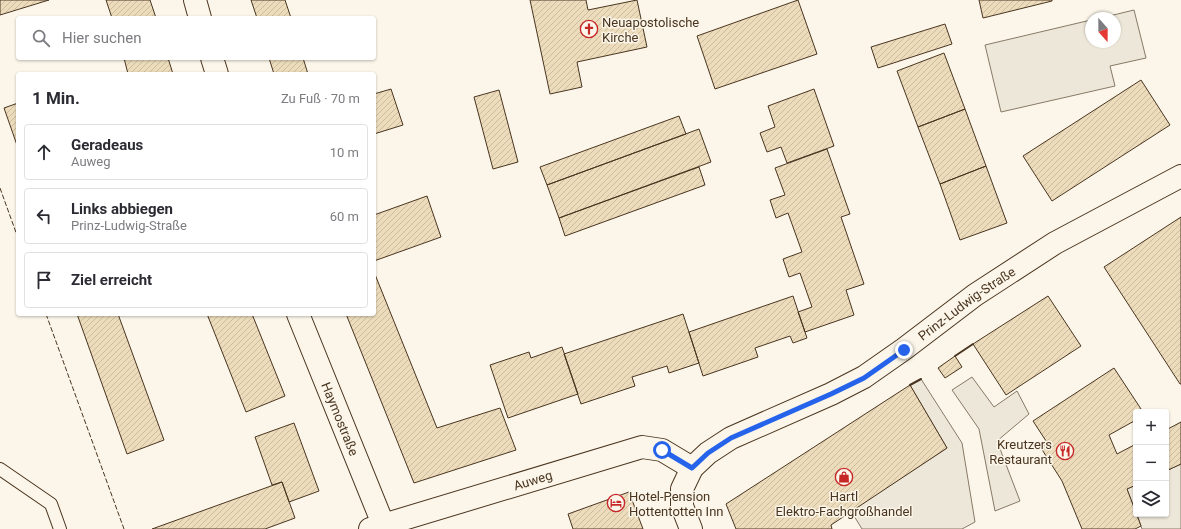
<!DOCTYPE html>
<html lang="de">
<head>
<meta charset="utf-8">
<style>
	body { margin:0; font-family:Roboto,sans-serif; background:#f2f2f3; color:#2b2b33 }
	.controls { position:absolute; right:12px; bottom:12px; display:grid; overflow:hidden; border-radius:4px; box-shadow:0 1px 3px #0004 }
	.controls button { width:36px; height:36px; display:grid; place-items:center; padding:0; border:0; border-bottom:1px solid #e1e1e2; background:#fff; color:#2b2b33; font:20px sans-serif }
	.compass { position:absolute; left:1085px; top:12px; width:36px; height:36px; border-radius:50%; background:#fff; box-shadow:0 1px 3px #0004; rotate:159deg }
	.stop { position:absolute; width:12px; height:12px; margin:-9px; border:3px solid #2563eb; border-radius:50%; background:#fff }
	.stop.end { background:#2563eb; border-color:#fff; box-shadow:0 1px 4px #0008 }
	.list { margin:0; padding:0; list-style:none }
	h2 { display:flex; justify-content:space-between; align-items:center; height:52px; margin:0; padding:0 16px; font-size:17px }
	h2 small { font-size:13px; font-weight:400; color:#7c7c81 }
	.list li { display:grid; grid-template-columns:26px 1fr auto; gap:12px; align-items:center; box-sizing:border-box; height:56px; margin:0 8px 8px; padding:0 8px; border:1px solid #e1e1e2; border-radius:4px }
	.list b { display:block; font-size:15px; white-space:nowrap }
	.list p { margin:0; font-size:13px; white-space:nowrap; color:#7c7c81 }
	.list em { font-size:13px; font-style:normal; color:#7c7c81 }
	.icon { flex:none; width:22px; height:22px; fill:none; stroke:currentColor; stroke-width:2; stroke-linecap:round; stroke-linejoin:round }
	.map { position:relative; flex:none; width:1181px; height:529px; overflow:hidden }
	.search { position:absolute; background:#fff; box-shadow:0 1px 3px #0004; left:16px; top:16px; width:360px; height:44px; display:flex; align-items:center; gap:10px; box-sizing:border-box; padding:0 14px; border-radius:4px; color:#7c7c81; font-size:15px }
	.panel { position:absolute; background:#fff; box-shadow:0 1px 3px #0004; left:16px; top:72px; width:360px; height:244px; border-radius:4px }
	.map>svg:first-child { display:block }
	.parking { fill:#ede7d9; stroke:#887966 }
	.building { fill:url(#building-hatch); stroke:#4a3520 }
	.lines { fill:none; stroke-linecap:round; stroke-linejoin:round }
	.service-casing { stroke:#4a3520; stroke-width:14 }
	.minor-casing { stroke:#4a3520; stroke-width:24 }
	.service { stroke:#fbf6e9; stroke-width:12 }
	.minor { stroke:#fbf6e9; stroke-width:22 }
	.fence { stroke:#4a3520; stroke-width:1; stroke-dasharray:5 2; stroke-linecap:butt }
	.wall { stroke:#4a3520; stroke-width:2 }
	.route { stroke:#2563eb; stroke-width:5 }
	.labels { text-anchor:middle; stroke-width:3; stroke-linejoin:round; paint-order:stroke }
	.poi-label { font-size:13px; fill:#4a3520; stroke:#fbf6e9; text-anchor:start }
	.street-label { font-size:13px; fill:#4a3520; stroke:#fbf6e9 }
</style>
</head>
<body>
<div class="map">
<svg width="1181" height="529" viewBox="0 0 1181 529">
	<defs>
		<pattern id="building-hatch" width="6" height="6" patternUnits="userSpaceOnUse"><rect width="6" height="6" fill="#ecdcbc"/><path d="M-1 1l2-2M0 6l6-6M5 7l2-2" fill="none" stroke="#ccbda1"/></pattern>
	</defs>
	<rect width="100%" height="100%" fill="#fbf6e9"/>
	<path class="parking" d="M 1134,10 L 1146,58 L 1110,66 L 1115,86 L 1001,112 L 985,45 L 1091,20 L 1091,42 L 1115,42 L 1115,18 L 1101,18 Z
		M 972,377 L 994,407 L 1017,391 L 1029,414 L 997,441 L 1020,501 L 995,511 L 979,429 L 952,390 Z
		M 921,379 L 962,443 L 975,522 L 962,529 L 862,529 L 851,511 L 947,448 L 910,385 Z
		M 1181,464 L 1181,529 L 1142,529 L 1137,514 L 1166,514 L 1166,471 Z
		M 1136,485 L 1136,513 L 1127,489 Z"/>
	<path class="building" d="M 0,0 L 49,0 L 0,15 Z
		M 106,0 L 150,0 L 156,18 L 112,18 Z
		M 251,0 L 285,0 L 291,18 L 257,18 Z
		M 530,0 L 586,0 L 588,10 L 637,0 L 647,47 L 577,62 L 582,87 L 550,94 Z
		M 798,0 L 817,54 L 715,89 L 697,36 Z
		M 979,0 L 1052,0 L 1052,1 L 983,18 Z
		M 945,24 L 952,44 L 878,68 L 871,47 Z
		M 944,53 L 965,109 L 918,127 L 897,71 Z
		M 124,58 L 168,58 L 173,74 L 128,74 Z
		M 269,58 L 303,58 L 308,74 L 274,74 Z
		M 1141,80 L 1170,125 L 1052,201 L 1023,156 Z
		M 391,89 L 403,125 L 374,134 L 374,94 Z
		M 814,89 L 834,146 L 787,163 L 781,147 L 767,152 L 760,133 L 775,127 L 768,106 Z
		M 499,90 L 518,162 L 493,169 L 474,97 Z
		M 18,103 L 18,148 L 4,108 Z
		M 965,109 L 986,166 L 940,184 L 918,127 Z
		M 679,116 L 686,134 L 547,185 L 540,167 Z
		M 699,129 L 711,162 L 559,218 L 547,185 Z
		M 827,149 L 850,214 L 841,217 L 864,284 L 846,290 L 854,315 L 805,332 L 798,312 L 812,307 L 800,273 L 789,277 L 783,259 L 802,252 L 788,213 L 776,218 L 770,200 L 785,195 L 775,168 Z
		M 986,166 L 1007,223 L 960,240 L 940,184 Z
		M 699,167 L 705,185 L 565,236 L 559,218 Z
		M 427,196 L 441,237 L 374,261 L 374,215 Z
		M 1181,217 L 1181,384 L 1180,384 L 1104,267 Z
		M 374,272 L 437,428 L 500,408 L 516,450 L 414,483 L 346,314 L 374,314 Z
		M 793,296 L 807,338 L 793,343 L 790,336 L 755,348 L 758,357 L 703,376 L 689,332 Z
		M 1048,296 L 1081,346 L 1006,395 L 973,344 Z
		M 77,314 L 118,314 L 164,440 L 127,454 Z
		M 207,314 L 252,314 L 285,396 L 246,412 Z
		M 683,314 L 699,363 L 669,373 L 667,366 L 632,377 L 635,386 L 581,404 L 564,354 Z
		M 562,347 L 578,394 L 508,418 L 490,365 L 529,352 L 531,358 Z
		M 955,356 L 962,367 L 945,378 L 938,368 Z
		M 1114,368 L 1143,412 L 1136,412 L 1136,420 L 1109,435 L 1117,454 L 1136,444 L 1136,485 L 1127,489 L 1141,526 L 1135,529 L 1082,529 L 1062,481 L 1041,448 L 1048,444 L 1033,421 Z
		M 910,385 L 947,448 L 831,525 L 832,529 L 736,529 L 726,504 Z
		M 1181,422 L 1181,464 L 1166,471 L 1166,430 Z
		M 294,423 L 319,491 L 289,502 L 282,482 L 272,485 L 255,437 Z
		M 282,482 L 295,518 L 265,529 L 152,529 Z
		M 629,492 L 643,529 L 573,529 L 568,514 Z"/>
	<g class="lines">
		<defs>
			<path id="service" d="M 0,469 L 51,504 L 60,529"/>
			<g id="minor">
				<path d="M 195,0 L 200,18"/>
				<path d="M 212,58 L 217,74"/>
				<path id="s1" d="M 298,314 L 383,524"/>
				<path id="s2" d="M 370,529 L 642,447 L 662,450 L 692,468"/>
				<path id="s3" d="M 691,529 L 682,506 L 682,489 L 692,468 L 708,453 L 731,438 L 831,394 L 864,377 L 904,349 L 975,295 L 1055,243 L 1181,176"/>
			</g>
		</defs>
		<use href="#service" class="service-casing"/>
		<use href="#minor" class="minor-casing"/>
		<use href="#service" class="service"/>
		<use href="#minor" class="minor"/>
		<path class="fence" d="M 0,188 L 18,238
			M 46,314 L 124,529"/>
		<path class="wall" d="M 955,356 L 973,344
			M 910,385 L 921,379"/>
	</g>
	<g class="lines">
		<path class="route" d="M 662,450 L 692,468 L 708,453 L 731,438 L 831,394 L 864,378 L 904,350"/>
	</g>
	<defs>
		<symbol id="church-ring" viewBox="-11 -11 22 22"><circle r="9.5" fill="#fbf6e9" stroke="#c62828" stroke-width="1.5"/><path d="M-1.2-6h2.4v3.5h3.3v2.4h-3.3V6h-2.4V-.1h-3.3v-2.4h3.3Z" fill="#c62828"/></symbol>
		<symbol id="restaurant-ring" viewBox="-11 -11 22 22"><circle r="9.5" fill="#fbf6e9" stroke="#c62828" stroke-width="1.5"/><path d="M-5-6h1v4h1v-4h1v4h1v-4h1v5L-1.5 .5V6h-2V.5L-5-1ZM5-6V6H3V1.5H1.5Q1.5-4 5-6Z" fill="#c62828"/></symbol>
		<symbol id="shop-ring" viewBox="-11 -11 22 22"><circle r="9.5" fill="#fbf6e9" stroke="#c62828" stroke-width="1.5"/><path d="M-5-2.5h2.3a2.7 3.5 0 0 1 5.4 0H5L5.5 6h-11ZM-1.5-2.5h3a1.5 2.3 0 0 0-3 0Z" fill="#c62828"/></symbol>
		<symbol id="hotel-ring" viewBox="-11 -11 22 22"><circle r="9.5" fill="#fbf6e9" stroke="#c62828" stroke-width="1.5"/><path d="M-6-4.5h1.5V1H6V5H4.5V3h-9V5H-6ZM-4 0a1.8 1.8 0 1 1 3.6 0ZM.5 0V-2.5h3Q6-2.5 6 0Z" fill="#c62828"/></symbol>
	</defs>
	<g fill-rule="evenodd">
		<use href="#church-ring" x="579" y="19" width="20" height="20"/>
		<use href="#restaurant-ring" x="1055" y="441" width="20" height="20"/>
		<use href="#shop-ring" x="834" y="467" width="20" height="20"/>
		<use href="#hotel-ring" x="606" y="493" width="20" height="20"/>
	</g>
	<g class="labels">
		<g class="poi-label">
			<text x="602" y="27">Neuapostolische<tspan x="602" dy="15">Kirche</tspan></text>
			<text x="1052" y="449" text-anchor="end">Kreutzers<tspan x="1052" dy="15">Restaurant</tspan></text>
			<text x="629" y="501">Hotel-Pension<tspan x="629" dy="15">Hottentotten Inn</tspan></text>
			<text x="844" y="501" text-anchor="middle">Hartl<tspan x="844" dy="15">Elektro-Fachgroßhandel</tspan></text>
		</g>
		<g class="street-label">
			<text dy="5" stroke="none"><textPath href="#s3" startOffset="387">Prinz-Ludwig-Straße</textPath></text>
			<text dy="5" stroke="none"><textPath href="#s1" startOffset="113">Haymostraße</textPath></text>
			<text dy="5" stroke="none"><textPath href="#s2" startOffset="170">Auweg</textPath></text>
		</g>
	</g>
</svg>
<div class="controls">
<button>+</button>
<button>−</button>
<button><svg class="icon" aria-label="layers" viewBox="0 0 24 24"><path d="M12 4l9 5-9 5-9-5zM3 14l9 5 9-5"/></svg></button>
</div>
<svg class="compass" viewBox="-18 -18 36 36"><path d="M0-13l5 13h-10z" fill="#e53935"/><path d="M0 13l5-13h-10z" fill="#7c7c81"/></svg>
<div class="stop" style="left:662px;top:450px"></div>
<div class="stop end" style="left:904px;top:350px"></div>
<div class="search"><svg class="icon" aria-label="search" viewBox="0 0 24 24"><circle cx="10" cy="10" r="6"/><path d="M15 15l6 6"/></svg>Hier suchen</div>
<section class="panel">
<h2>1 Min.<small>Zu Fuß · 70 m</small></h2>
<ul class="list">
<li><svg class="icon" aria-label="ahead" viewBox="0 0 24 24"><path d="M12 20V5M6 11l6-6 6 6"/></svg><div><b>Geradeaus</b><p>Auweg</p></div><em>10 m</em></li>
<li><svg class="icon" aria-label="left" viewBox="0 0 24 24"><path d="M17 20v-9H6M10 6l-5 5 5 5"/></svg><div><b>Links abbiegen</b><p>Prinz-Ludwig-Straße</p></div><em>60 m</em></li>
<li><svg class="icon" aria-label="arrive" viewBox="0 0 24 24"><path d="M6 21V4h12l-3 4 3 4H6"/></svg><div><b>Ziel erreicht</b></div></li>
</ul>
</section>
</div>
</body>
</html>
